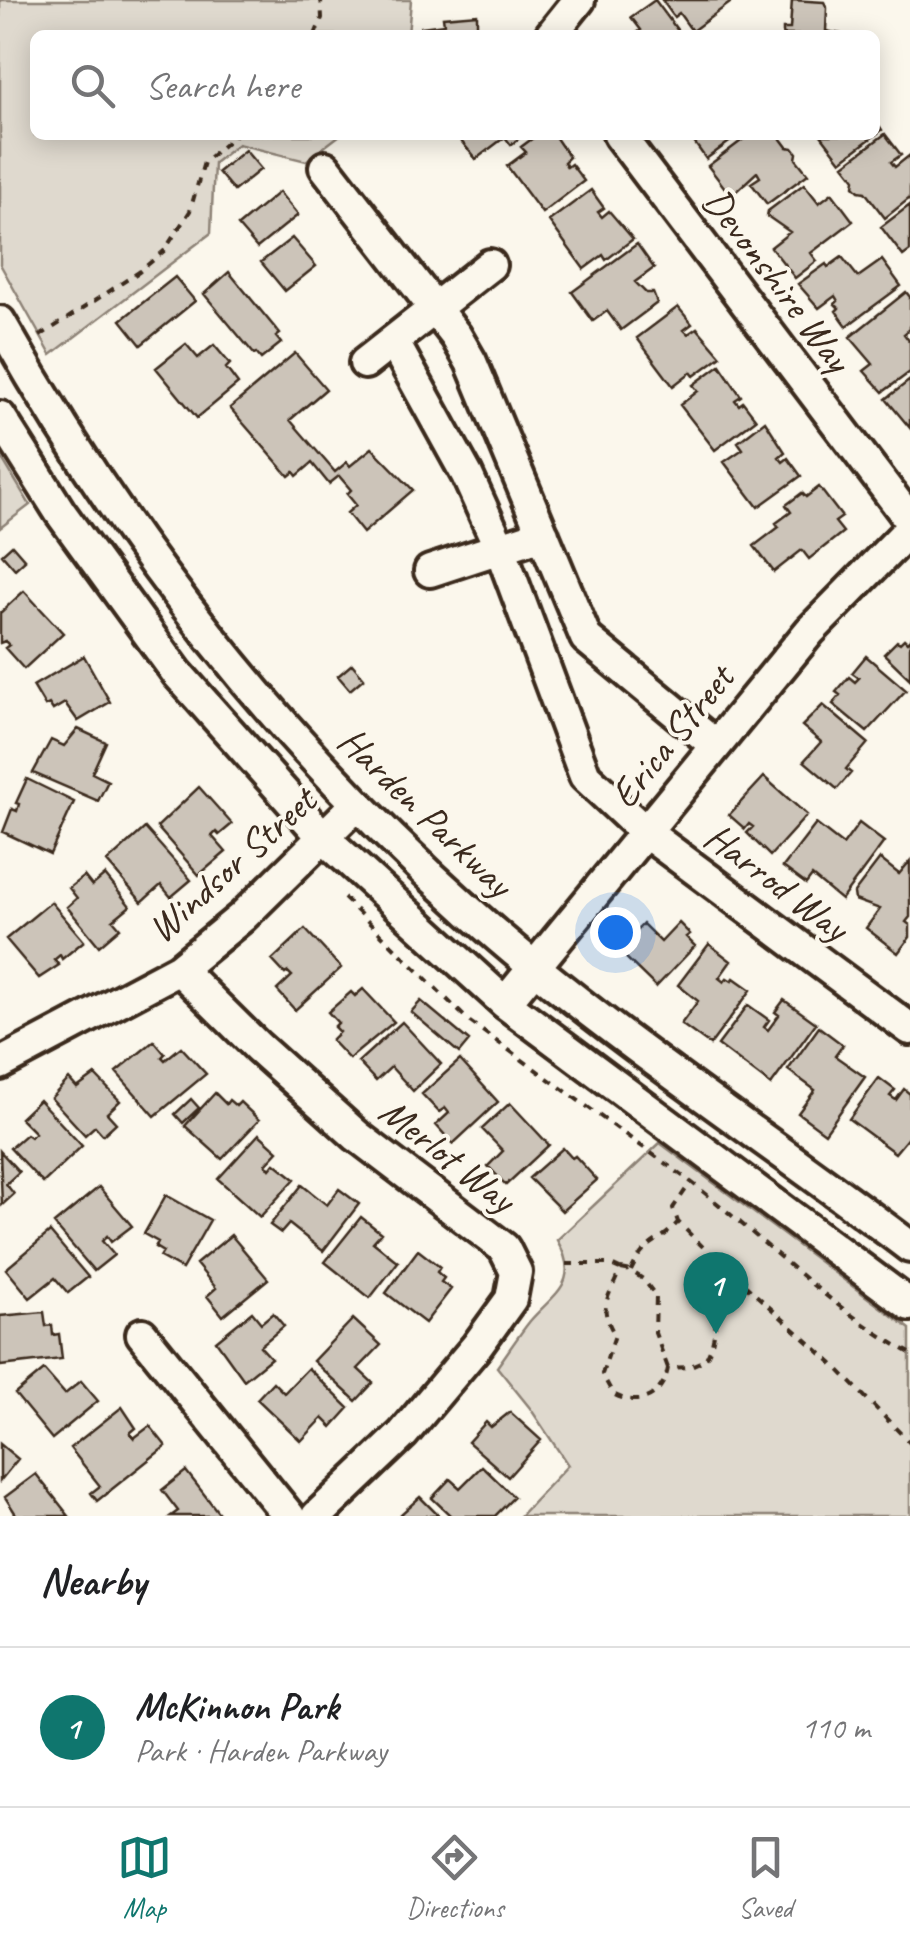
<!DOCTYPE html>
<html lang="en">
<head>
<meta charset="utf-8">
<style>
	body { margin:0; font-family:Caveat,sans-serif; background:#f2f2f2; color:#202124 }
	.you { position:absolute; left:615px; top:932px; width:35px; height:35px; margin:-25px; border:8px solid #fff; border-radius:50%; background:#1a73e8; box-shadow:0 0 0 15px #1a73e833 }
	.badge { display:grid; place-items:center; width:65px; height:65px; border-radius:50%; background:#0f766e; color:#fff; font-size:32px; font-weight:700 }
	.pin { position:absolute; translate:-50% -82px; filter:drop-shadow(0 2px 5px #0008) }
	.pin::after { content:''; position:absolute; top:52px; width:35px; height:30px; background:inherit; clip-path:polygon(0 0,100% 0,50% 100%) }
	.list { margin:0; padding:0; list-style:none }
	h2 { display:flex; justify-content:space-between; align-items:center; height:130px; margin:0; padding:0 40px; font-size:42px }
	h2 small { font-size:32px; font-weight:400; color:#757577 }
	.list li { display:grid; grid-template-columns:65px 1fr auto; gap:30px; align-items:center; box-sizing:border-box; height:160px; padding:0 40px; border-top:2px solid #e0e0e0 }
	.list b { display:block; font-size:38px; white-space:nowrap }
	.list p { margin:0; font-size:32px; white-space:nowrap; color:#757577 }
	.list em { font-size:32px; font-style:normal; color:#757577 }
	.icon { flex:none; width:55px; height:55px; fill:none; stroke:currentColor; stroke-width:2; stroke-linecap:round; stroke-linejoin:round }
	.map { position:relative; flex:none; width:910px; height:1516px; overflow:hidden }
	.search { position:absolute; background:#fff; box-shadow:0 5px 25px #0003; left:30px; right:30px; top:30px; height:110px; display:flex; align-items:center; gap:25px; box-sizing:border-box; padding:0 35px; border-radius:15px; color:#757577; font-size:38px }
	.sheet { height:290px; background:#fff }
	nav { display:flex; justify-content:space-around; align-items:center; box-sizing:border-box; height:140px; border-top:2px solid #e0e0e0; background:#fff; font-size:28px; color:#757577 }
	nav a { display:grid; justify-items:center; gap:5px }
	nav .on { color:#0f766e }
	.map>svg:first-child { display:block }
	.green { fill:#dfd9ce; stroke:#8d8276; stroke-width:2.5 }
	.building { fill:#ccc4b9; stroke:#3b2a1e; stroke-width:2.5 }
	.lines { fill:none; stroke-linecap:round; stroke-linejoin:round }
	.minor-casing { stroke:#3b2a1e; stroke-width:38 }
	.path { stroke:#3b2a1e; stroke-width:4; stroke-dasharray:8 8; stroke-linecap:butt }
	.minor { stroke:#fbf7ec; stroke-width:30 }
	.labels { text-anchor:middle; stroke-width:8; stroke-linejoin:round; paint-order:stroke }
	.street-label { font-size:40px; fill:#3b2a1e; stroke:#fbf7ec }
</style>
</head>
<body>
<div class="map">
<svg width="910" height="1516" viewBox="0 0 910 1516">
	<rect width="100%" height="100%" fill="#fbf7ec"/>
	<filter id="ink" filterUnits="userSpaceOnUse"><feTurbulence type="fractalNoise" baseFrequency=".01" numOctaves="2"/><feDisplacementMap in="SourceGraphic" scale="20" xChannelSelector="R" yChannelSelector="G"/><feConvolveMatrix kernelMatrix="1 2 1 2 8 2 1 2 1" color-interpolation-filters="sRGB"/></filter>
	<g filter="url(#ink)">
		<path class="green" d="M 0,0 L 411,0 L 408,35 L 35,35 L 35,135 L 340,135 L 306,161 L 238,144 L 214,163 L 211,233 L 51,355 L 0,264 Z
			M 0,455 L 30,505 L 0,528 Z
			M 660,1143 L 910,1329 L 910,1516 L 520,1516 L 568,1465 L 530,1408 L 497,1367 C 508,1352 518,1336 530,1321 C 554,1293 582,1283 557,1240 Z"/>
		<path class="building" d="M 655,0 L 681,35 L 634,35 L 641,30 L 631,17 Z
			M 662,0 L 734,0 L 692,31 L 679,13 L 674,17 Z
			M 792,0 L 824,2 L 827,8 L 826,31 L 846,35 L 783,35 L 783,29 L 790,29 Z
			M 477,14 L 477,35 L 422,35 L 421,27 L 444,24 L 443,17 Z
			M 875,119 L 882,130 L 841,161 L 821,135 L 875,135 Z
			M 885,134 L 901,155 L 891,162 L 895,167 L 910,155 L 910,198 L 885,218 L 865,192 L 859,191 L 854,186 L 855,179 L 844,165 Z
			M 456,135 L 523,135 L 511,145 L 505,137 L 476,159 Z
			M 537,135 L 554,135 L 569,157 L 564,162 L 567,167 L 571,164 L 584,181 L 542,213 L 507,166 L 526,152 L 521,147 Z
			M 689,135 L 728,135 L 732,140 L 706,159 Z
			M 749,135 L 778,135 L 787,147 L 793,148 L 797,153 L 796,159 L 808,174 L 767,204 L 751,183 L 760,177 L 757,172 L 731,196 L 708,166 Z
			M 245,150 L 261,169 L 234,191 L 218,172 Z
			M 804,184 L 819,203 L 832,193 L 853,221 L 811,253 L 817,261 L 795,278 L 771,247 L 790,232 L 767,216 L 768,211 Z
			M 591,190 L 604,208 L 598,212 L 602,217 L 609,211 L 633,239 L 606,260 L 603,255 L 584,269 L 549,221 Z
			M 279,192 L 298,215 L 257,248 L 238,226 Z
			M 910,205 L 910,251 L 903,256 L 881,227 Z
			M 292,238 L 316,266 L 285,291 L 261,262 Z
			M 637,244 L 654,268 L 635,282 L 646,293 L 653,293 L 657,303 L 621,330 L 607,311 L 593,321 L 572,292 Z
			M 842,257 L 858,277 L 882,260 L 901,286 L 847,326 L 836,311 L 839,308 L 835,304 L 838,301 L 835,296 L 819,308 L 798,284 L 826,264 L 828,267 Z
			M 229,272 L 280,334 L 276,337 L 281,343 L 261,359 L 256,353 L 254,354 L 204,294 Z
			M 175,277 L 195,301 L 141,345 L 121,320 Z
			M 906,292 L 910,297 L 910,329 L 904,334 L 910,342 L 910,372 L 883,392 L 864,371 L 873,364 L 850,337 Z
			M 678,307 L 692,324 L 684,330 L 688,334 L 697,328 L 721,356 L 694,376 L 691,372 L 673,386 L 637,338 Z
			M 186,344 L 198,358 L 214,345 L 230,364 L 226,368 L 238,384 L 197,418 L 156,368 Z
			M 295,353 L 326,389 L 290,420 L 335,472 L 347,462 L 350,466 L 372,448 L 413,490 L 363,533 L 347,513 L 356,505 L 347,494 L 351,490 L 339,476 L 329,484 L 312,463 L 297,476 L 294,472 L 289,476 L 230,408 Z
			M 720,365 L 741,396 L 735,400 L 739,405 L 743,402 L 756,419 L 715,450 L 680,405 L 698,391 L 693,385 Z
			M 910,380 L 910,428 L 886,399 Z
			M 765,421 L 785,452 L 779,457 L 783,462 L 788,458 L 801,476 L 758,507 L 724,462 L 743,449 L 738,442 Z
			M 819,487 L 842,517 L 835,522 L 843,532 L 809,559 L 802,550 L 774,572 L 754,546 L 779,527 L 776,523 L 791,512 L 786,505 L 802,493 L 806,497 Z
			M 12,545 L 25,560 L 15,569 L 2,554 Z
			M 24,591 L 63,633 L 24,669 L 5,648 L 9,645 L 5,641 L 0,643 L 0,613 Z
			M 904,639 L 907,642 L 910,639 L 910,679 L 884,654 L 897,641 L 900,643 Z
			M 84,656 L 110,702 L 78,721 L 65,703 L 53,710 L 49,704 L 45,706 L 33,686 Z
			M 866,656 L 906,690 L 867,732 L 833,704 L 840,695 L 836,692 L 849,677 L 855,682 L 859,678 L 852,673 Z
			M 352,664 L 364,678 L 350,690 L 338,676 Z
			M 823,705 L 868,743 L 846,769 L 851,773 L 837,789 L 804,761 L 821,742 L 802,726 Z
			M 78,729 L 106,742 L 92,773 L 108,781 L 98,801 L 33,773 L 51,740 L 64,746 Z
			M 764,777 L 807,815 L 770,856 L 747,833 L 753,827 L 749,824 L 745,829 L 729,815 Z
			M 27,779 L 74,802 L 50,854 L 3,832 L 12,809 L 17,811 L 19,804 L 16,803 Z
			M 199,787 L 232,824 L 219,835 L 216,832 L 212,836 L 226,852 L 199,875 L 157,827 Z
			M 859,823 L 884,842 L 841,900 L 812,876 L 806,884 L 783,867 L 816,824 L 843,845 Z
			M 145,828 L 191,880 L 171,897 L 161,885 L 142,902 L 107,862 Z
			M 880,859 L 899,874 L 910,861 L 910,917 L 906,922 L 910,925 L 910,937 L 898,953 L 866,928 L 880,909 L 855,900 L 854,893 Z
			M 105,875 L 130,906 L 113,920 L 120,928 L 99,946 L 67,907 L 77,898 L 69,888 L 84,876 L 92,886 Z
			M 51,902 L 84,941 L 62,959 L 60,955 L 54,960 L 59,965 L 39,978 L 6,939 Z
			M 679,923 L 690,934 L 686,937 L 695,946 L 656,987 L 618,950 L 643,924 L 661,942 Z
			M 305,929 L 341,968 L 295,1010 L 277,990 L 292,976 L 288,972 L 285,974 L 272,960 Z
			M 709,944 L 731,961 L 719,978 L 724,982 L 727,978 L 732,981 L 734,978 L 751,990 L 710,1045 L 681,1024 L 698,1001 L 678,985 Z
			M 363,989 L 394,1022 L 349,1059 L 331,1040 L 339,1032 L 334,1027 L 338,1023 L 328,1012 L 351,992 L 355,996 Z
			M 784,1000 L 816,1023 L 771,1085 L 718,1045 L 748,1005 L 769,1020 L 764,1027 L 768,1030 L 779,1015 L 775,1012 Z
			M 421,1001 L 469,1041 L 459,1053 L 411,1012 Z
			M 402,1022 L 441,1064 L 413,1091 L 391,1067 L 376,1081 L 358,1062 Z
			M 819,1027 L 843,1045 L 835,1056 L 865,1077 L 825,1133 L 798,1113 L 815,1090 L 788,1070 Z
			M 154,1041 L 165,1054 L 162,1057 L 165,1060 L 181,1047 L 206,1074 L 155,1116 L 116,1072 Z
			M 460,1060 L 498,1102 L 453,1144 L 436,1125 L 449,1113 L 445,1108 L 439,1112 L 422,1094 Z
			M 95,1075 L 120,1101 L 107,1113 L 116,1123 L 103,1135 L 95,1126 L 85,1135 L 51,1098 L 69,1079 L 77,1088 Z
			M 879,1078 L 895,1090 L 890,1096 L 896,1100 L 904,1089 L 910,1094 L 910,1135 L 895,1153 L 849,1119 Z
			M 215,1093 L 226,1104 L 229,1100 L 236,1106 L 240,1102 L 259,1120 L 222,1159 L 185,1126 Z
			M 191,1099 L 199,1108 L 183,1123 L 175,1114 Z
			M 39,1100 L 82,1146 L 43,1183 L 10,1148 L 26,1134 L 30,1137 L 35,1133 L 20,1118 Z
			M 510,1103 L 549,1145 L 506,1185 L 488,1166 L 503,1151 L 482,1129 Z
			M 259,1134 L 278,1151 L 266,1164 L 270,1169 L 275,1163 L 295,1179 L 260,1217 L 218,1179 Z
			M 563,1148 L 572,1158 L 575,1156 L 597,1180 L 562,1211 L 529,1178 Z
			M 0,1151 L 19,1172 L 6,1184 L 14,1194 L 2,1205 Z
			M 302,1185 L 327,1205 L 339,1189 L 359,1204 L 323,1251 L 289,1224 L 281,1233 L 270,1225 Z
			M 99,1187 L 132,1226 L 111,1242 L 107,1236 L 102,1241 L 114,1255 L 94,1271 L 54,1224 Z
			M 166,1195 L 210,1220 L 182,1269 L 160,1257 L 163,1252 L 155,1247 L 158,1242 L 144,1234 Z
			M 361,1217 L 381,1233 L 373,1242 L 398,1262 L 370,1298 L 325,1262 Z
			M 50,1232 L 88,1277 L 68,1293 L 55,1278 L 30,1298 L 6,1269 Z
			M 231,1235 L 268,1279 L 223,1316 L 207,1296 L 216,1288 L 196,1264 Z
			M 418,1250 L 440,1267 L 437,1272 L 444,1278 L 441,1282 L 451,1289 L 425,1323 L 386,1293 Z
			M 44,1312 L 46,1326 L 52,1325 L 53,1335 L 59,1334 L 62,1359 L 0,1366 L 0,1316 Z
			M 252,1312 L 261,1323 L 273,1313 L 284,1326 L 260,1346 L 271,1358 L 244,1380 L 216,1341 Z
			M 353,1319 L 381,1345 L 358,1369 L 373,1383 L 356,1401 L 313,1361 Z
			M 308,1368 L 349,1408 L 332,1427 L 323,1418 L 301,1441 L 257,1399 L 273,1382 L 284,1393 Z
			M 44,1370 L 65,1394 L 81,1381 L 98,1401 L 52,1439 L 15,1394 Z
			M 122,1407 L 136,1428 L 130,1433 L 134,1438 L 150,1426 L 166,1446 L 97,1501 L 91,1493 L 100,1486 L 70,1448 Z
			M 510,1412 L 541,1440 L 508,1477 L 468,1442 L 486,1422 L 491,1427 Z
			M 0,1444 L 18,1459 L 0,1481 Z
			M 482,1466 L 514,1497 L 495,1516 L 451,1516 L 432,1498 L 450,1479 L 460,1488 Z
			M 186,1471 L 221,1516 L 171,1516 L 178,1511 L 162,1490 Z
			M 36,1474 L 69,1516 L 17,1516 L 5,1497 Z
			M 420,1497 L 439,1516 L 403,1516 L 401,1514 Z"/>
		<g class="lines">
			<defs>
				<path id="minor" d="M 551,35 L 579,0
					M 619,135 L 910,520
					M 325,167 L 456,336 L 471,362 L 586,638 L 714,744
					M 490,265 L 393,341 L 467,475 L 500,548 L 543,534
					M 0,322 C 126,547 278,740 470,912 C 607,1035 764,1136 910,1247
					M 365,363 L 393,341
					M 0,417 L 60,512 L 177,673 L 323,837 L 505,1003 L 910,1305
					M 430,571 L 500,548 L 585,776 L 645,832 L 910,1029
					M 179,969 L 258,1047 L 357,1136 L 504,1248 L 516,1272 L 511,1299 L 477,1346 L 403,1434 L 317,1516
					M 505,1003 L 810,631 L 910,529
					M 0,1064 L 179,969 L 242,917 L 356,805
					M 142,1334 L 289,1516"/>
			</defs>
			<use href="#minor" class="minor-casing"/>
			<path class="path" d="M 315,35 L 322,18 L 321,0
				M 40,336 L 139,272 L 164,251 L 190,211 L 204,162 L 235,135
				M 344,898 L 470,1022 L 691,1182
				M 566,1264 L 609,1264 L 620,1269 C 610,1298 596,1304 615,1335 L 602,1374 L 613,1394 C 638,1408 663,1397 668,1368 L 688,1367 L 705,1360 C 722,1332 710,1299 731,1272
				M 621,1269 L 631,1271 L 643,1279 L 656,1296 L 655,1333 L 668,1368
				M 631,1271 C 647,1237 658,1246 678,1222
				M 910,1353 C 829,1308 764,1239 691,1182 L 673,1208 L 678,1222 L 709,1253 L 832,1363 L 910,1443"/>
			<use href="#minor" class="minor"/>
		</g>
	</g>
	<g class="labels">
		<g class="street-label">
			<text transform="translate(778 279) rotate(53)" y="14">Devonshire Way</text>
			<text transform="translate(671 736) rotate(-51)" y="14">Erica Street</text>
			<text transform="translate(426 811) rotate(44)" y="14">Harden Parkway</text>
			<text transform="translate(231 864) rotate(-42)" y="14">Windsor Street</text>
			<text transform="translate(777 881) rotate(37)" y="14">Harrod Way</text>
			<text transform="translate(448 1154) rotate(38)" y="14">Merlot Way</text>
		</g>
	</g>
</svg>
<div class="you"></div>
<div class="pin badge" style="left:716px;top:1334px">1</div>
<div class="search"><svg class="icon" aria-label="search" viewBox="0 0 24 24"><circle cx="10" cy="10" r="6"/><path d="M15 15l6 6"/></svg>Search here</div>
</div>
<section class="sheet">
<h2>Nearby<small></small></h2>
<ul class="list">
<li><span class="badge">1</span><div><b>McKinnon Park</b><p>Park · Harden Parkway</p></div><em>110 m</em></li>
</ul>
</section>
<nav>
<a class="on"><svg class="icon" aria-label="map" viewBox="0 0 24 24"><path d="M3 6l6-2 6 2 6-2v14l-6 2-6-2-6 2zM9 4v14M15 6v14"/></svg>Map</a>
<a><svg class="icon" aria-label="directions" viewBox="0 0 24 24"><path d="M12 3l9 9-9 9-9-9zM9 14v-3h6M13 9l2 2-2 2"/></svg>Directions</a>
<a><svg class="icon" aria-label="saved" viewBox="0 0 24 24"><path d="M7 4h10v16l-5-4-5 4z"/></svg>Saved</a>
</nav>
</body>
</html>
